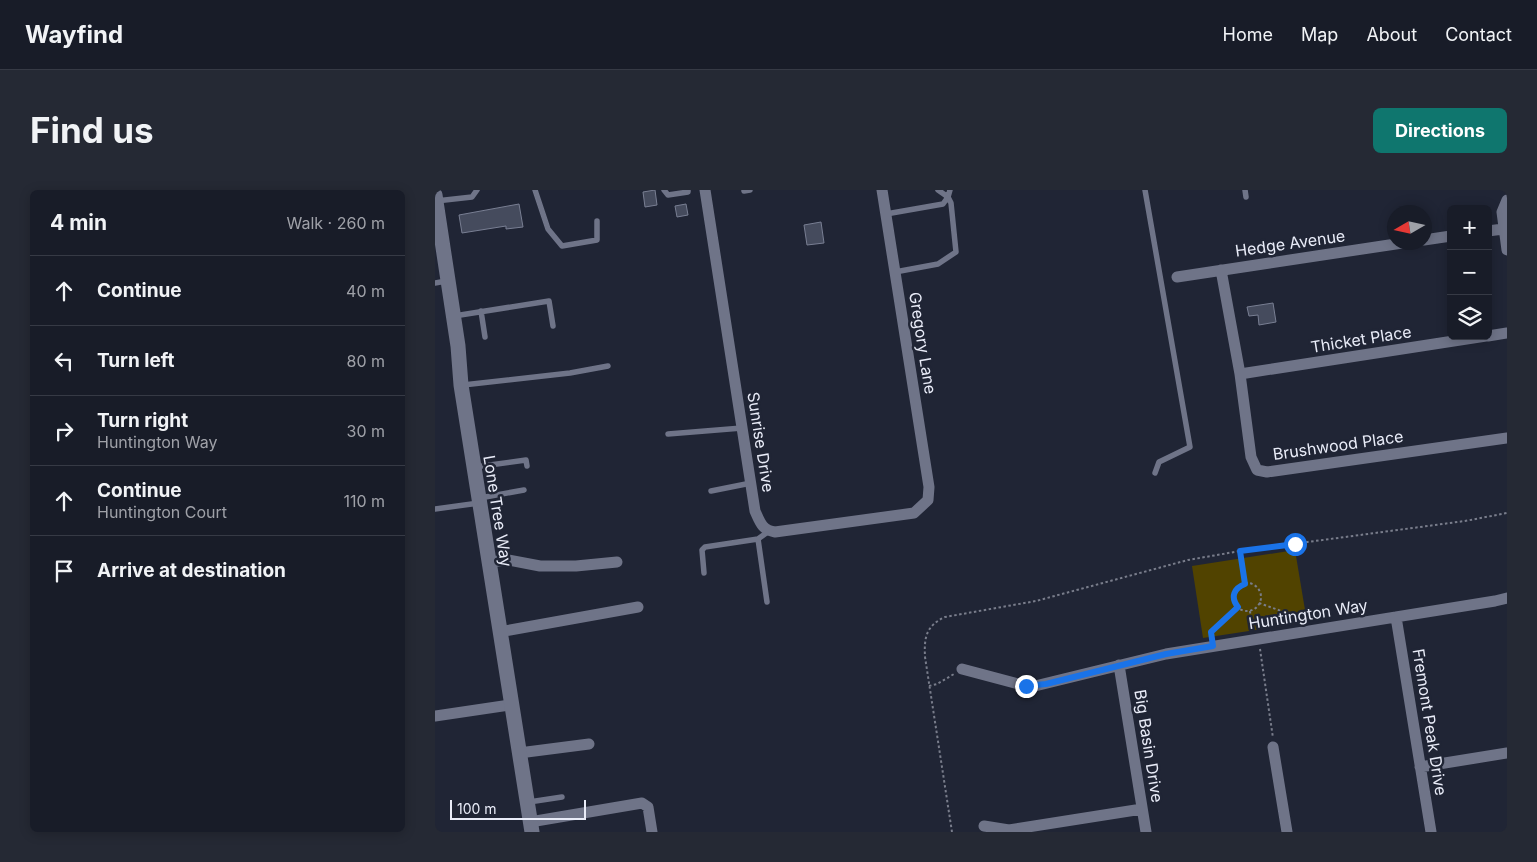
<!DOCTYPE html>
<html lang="en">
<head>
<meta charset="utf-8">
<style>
	body { margin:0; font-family:Inter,sans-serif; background:#252934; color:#f1f3f6 }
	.controls { position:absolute; right:15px; top:15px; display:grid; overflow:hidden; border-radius:8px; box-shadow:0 2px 12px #0003 }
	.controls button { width:45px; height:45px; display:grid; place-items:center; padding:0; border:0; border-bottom:1px solid #363a45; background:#181c28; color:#f1f3f6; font:25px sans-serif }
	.compass { position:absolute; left:952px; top:15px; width:45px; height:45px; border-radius:50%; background:#181c28; box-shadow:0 2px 12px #0003; rotate:261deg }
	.scale { position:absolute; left:15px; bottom:12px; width:136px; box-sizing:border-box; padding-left:5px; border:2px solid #e9ecf8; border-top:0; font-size:14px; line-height:18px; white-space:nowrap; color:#e9ecf8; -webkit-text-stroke:4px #202535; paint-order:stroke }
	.stop { position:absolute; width:15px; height:15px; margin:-11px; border:4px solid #1a73e8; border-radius:50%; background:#fff }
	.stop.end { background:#1a73e8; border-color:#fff; box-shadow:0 1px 5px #0008 }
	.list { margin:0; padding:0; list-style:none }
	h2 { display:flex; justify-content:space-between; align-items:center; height:65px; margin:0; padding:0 20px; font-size:21px }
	h2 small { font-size:16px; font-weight:400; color:#9fa1a8 }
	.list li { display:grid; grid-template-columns:32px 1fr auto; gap:15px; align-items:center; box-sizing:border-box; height:70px; padding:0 20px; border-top:1px solid #363a45 }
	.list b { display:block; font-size:19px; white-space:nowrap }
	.list p { margin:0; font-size:16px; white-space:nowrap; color:#9fa1a8 }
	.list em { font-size:16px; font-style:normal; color:#9fa1a8 }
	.icon { flex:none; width:28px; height:28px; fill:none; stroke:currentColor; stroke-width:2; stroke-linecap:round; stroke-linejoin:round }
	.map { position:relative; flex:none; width:1072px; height:642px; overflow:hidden; border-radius:8px }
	header { display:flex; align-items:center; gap:30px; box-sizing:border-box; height:70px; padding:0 25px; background:#181c28; border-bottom:1px solid #363a45 }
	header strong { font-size:24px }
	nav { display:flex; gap:28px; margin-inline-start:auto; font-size:18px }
	.intro { display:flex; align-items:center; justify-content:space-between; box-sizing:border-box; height:120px; padding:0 30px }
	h1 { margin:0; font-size:35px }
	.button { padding:12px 22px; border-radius:8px; background:#0f766e; color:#fff; font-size:18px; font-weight:700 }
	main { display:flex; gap:30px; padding:0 30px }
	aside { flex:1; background:#181c28; border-radius:8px; box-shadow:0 2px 12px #0003 }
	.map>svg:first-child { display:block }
	.green { fill:#514300 }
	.building { fill:#454b5d; stroke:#797f93 }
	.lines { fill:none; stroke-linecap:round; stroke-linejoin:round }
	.path { stroke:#797d8b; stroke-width:2; stroke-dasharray:2.5 2.5; stroke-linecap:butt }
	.lane { stroke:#6f7488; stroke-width:5.5 }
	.street { stroke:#6f7488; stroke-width:11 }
	.secondary { stroke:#6f7488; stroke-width:15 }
	.route { stroke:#1a73e8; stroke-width:6 }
	.labels { text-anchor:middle; stroke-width:5; stroke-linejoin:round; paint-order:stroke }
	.street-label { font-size:16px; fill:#e9ecf8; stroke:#202535 }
</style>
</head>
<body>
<header>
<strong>Wayfind</strong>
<nav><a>Home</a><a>Map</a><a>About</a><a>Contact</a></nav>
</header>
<div class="intro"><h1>Find us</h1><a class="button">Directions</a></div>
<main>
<aside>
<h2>4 min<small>Walk · 260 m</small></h2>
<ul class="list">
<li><svg class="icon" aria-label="ahead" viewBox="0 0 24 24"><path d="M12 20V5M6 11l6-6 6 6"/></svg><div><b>Continue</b></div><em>40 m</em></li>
<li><svg class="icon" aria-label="left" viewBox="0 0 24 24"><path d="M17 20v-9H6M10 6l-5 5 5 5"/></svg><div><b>Turn left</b></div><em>80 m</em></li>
<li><svg class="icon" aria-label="right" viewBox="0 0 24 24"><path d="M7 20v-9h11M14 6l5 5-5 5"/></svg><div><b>Turn right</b><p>Huntington Way</p></div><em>30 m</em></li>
<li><svg class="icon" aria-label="ahead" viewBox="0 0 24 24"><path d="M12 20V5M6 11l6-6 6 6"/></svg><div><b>Continue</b><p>Huntington Court</p></div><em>110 m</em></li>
<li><svg class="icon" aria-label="arrive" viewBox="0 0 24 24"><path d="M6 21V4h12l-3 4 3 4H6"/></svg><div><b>Arrive at destination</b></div></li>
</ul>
</aside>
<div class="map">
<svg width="1072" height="642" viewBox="0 0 1072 642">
	<rect width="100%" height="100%" fill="#202535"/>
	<path class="green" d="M 860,360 L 872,432 L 768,448 L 757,376 Z"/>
	<path class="building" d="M 220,0 L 222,15 L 210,17 L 208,2 Z
		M 84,14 L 88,37 L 71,39 L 71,36 L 27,43 L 24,25 Z
		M 251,14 L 253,25 L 242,27 L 240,16 Z
		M 386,32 L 389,53 L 372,55 L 369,35 Z
		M 838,113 L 841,132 L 824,135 L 823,125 L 814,126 L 812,117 Z"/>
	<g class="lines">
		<path class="path" d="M 805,361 L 810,394
			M798 407a14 14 0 1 1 28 0a14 14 0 1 1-28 0Z
			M 824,413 L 863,427 L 864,434
			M 815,421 L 817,441
			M 776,448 L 775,442 L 803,417
			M 825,459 L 838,548
			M 494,496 L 502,494 L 519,484
			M 517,642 L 490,467 C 489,447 491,436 510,427 L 601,411 L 753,370 L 805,361 L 1030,331 L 1072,323"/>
		<path class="lane" d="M 100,0 L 113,39 L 127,56 L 162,50 L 162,31
			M 229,0 L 233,5 L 253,2 L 253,0
			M 710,0 L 755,257 L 724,272 L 720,283
			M 810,0 L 811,7
			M 309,1 L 315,0
			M 1,11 L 37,7 L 42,0
			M 451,24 L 508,14 L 513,7 L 503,0
			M 460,82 L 503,74 L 521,62 L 516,13 L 513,7 L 515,0
			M 0,93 L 11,91
			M 46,121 L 50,147
			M 19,126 L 114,111 L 118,136
			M 28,195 L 135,183 L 173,176
			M 233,244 L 307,238
			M 40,277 L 91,270 L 92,276
			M 276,301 L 316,293
			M 45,308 L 89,300
			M 0,319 L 44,313
			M 323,349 L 332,412
			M 269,383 L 267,360 L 270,357 L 323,349 L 334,341
			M 94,612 L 127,607"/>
		<path class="street" d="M 270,0 L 320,321 C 325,332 327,340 340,342 L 479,323 L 493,310 L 494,297 L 447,0
			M 1072,10 L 1067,22 L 1072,60
			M 1053,41 L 1068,39
			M 989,50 L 1016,46
			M 786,80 L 805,184 L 816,267 L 822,280 L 832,282 L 1072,248
			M 742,87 L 974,52
			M 1053,146 L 1072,143
			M 805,184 L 1051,146
			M 54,372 L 73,370 L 105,376 L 141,376 L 182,372
			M 961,427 L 996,642
			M 64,442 L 203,417
			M 684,475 L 711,642
			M 527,479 L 591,496 L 600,496 L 731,464 L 1060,411 L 1072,408
			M 0,526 L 75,515
			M 838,557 L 852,642
			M 84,563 L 154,554
			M 985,577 L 1072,563
			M 95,632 L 207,613 L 213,617 L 217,642
			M 549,636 L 574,640 L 707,619"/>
		<path class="secondary" d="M 0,5 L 23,156 L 26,195 L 97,642"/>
	</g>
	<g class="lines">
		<path class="route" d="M 591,496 L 611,494 L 731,464 L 778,456 L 776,442 L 803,417 C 795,407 799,398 810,394 L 805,361 L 860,354"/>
	</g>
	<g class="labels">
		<g class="street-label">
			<text transform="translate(855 53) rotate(-8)" y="6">Hedge Avenue</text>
			<text transform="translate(926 149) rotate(-9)" y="6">Thicket Place</text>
			<text transform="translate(488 153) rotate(81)" y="6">Gregory Lane</text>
			<text transform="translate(326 252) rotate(81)" y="6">Sunrise Drive</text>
			<text transform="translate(903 255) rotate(-8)" y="6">Brushwood Place</text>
			<text transform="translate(63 321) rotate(81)" y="6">Lone Tree Way</text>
			<text transform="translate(873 424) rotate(-9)" y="6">Huntington Way</text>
			<text transform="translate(995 532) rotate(81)" y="6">Fremont Peak Drive</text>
			<text transform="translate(714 556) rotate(81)" y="6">Big Basin Drive</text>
		</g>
	</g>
</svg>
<div class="controls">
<button>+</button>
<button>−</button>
<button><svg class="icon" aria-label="layers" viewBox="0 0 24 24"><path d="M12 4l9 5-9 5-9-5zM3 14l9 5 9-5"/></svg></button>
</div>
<svg class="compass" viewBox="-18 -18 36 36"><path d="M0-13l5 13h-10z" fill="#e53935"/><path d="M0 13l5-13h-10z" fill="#9fa1a8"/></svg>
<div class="scale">100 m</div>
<div class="stop" style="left:860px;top:354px"></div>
<div class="stop end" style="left:591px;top:496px"></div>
</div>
</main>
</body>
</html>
